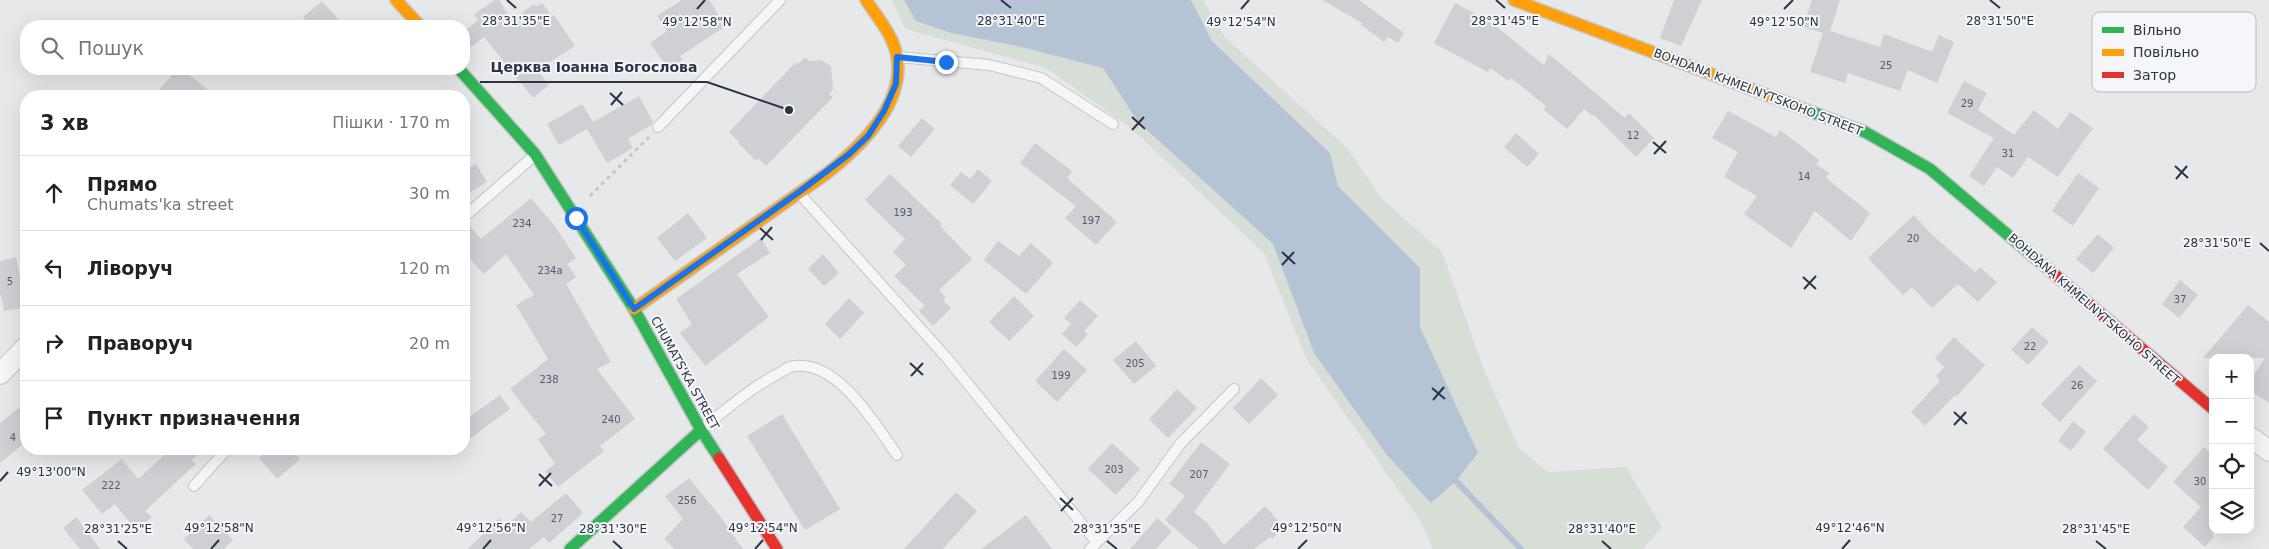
<!DOCTYPE html>
<html lang="uk">
<head>
<meta charset="utf-8">
<style>
	body { margin:0; font-family:"DejaVu Sans",sans-serif; background:#f2f2f2; color:#222 }
	.controls { position:absolute; right:15px; bottom:15px; display:grid; overflow:hidden; border-radius:10px; box-shadow:0 5px 20px #0002 }
	.controls button { width:45px; height:45px; display:grid; place-items:center; padding:0; border:0; border-bottom:1px solid #e0e0e0; background:#fff; color:#222; font:25px sans-serif }
	.stop { position:absolute; width:15px; height:15px; margin:-11px; border:4px solid #1a73e8; border-radius:50%; background:#fff }
	.stop.end { background:#1a73e8; border-color:#fff; box-shadow:0 1px 5px #0008 }
	.list { margin:0; padding:0; list-style:none }
	h2 { display:flex; justify-content:space-between; align-items:center; height:65px; margin:0; padding:0 20px; font-size:21px }
	h2 small { font-size:16px; font-weight:400; color:#767676 }
	.list li { display:grid; grid-template-columns:32px 1fr auto; gap:15px; align-items:center; box-sizing:border-box; height:75px; padding:0 20px; border-top:1px solid #e0e0e0 }
	.list b { display:block; font-size:19px; white-space:nowrap }
	.list p { margin:0; font-size:16px; white-space:nowrap; color:#767676 }
	.list em { font-size:16px; font-style:normal; color:#767676 }
	.icon { flex:none; width:28px; height:28px; fill:none; stroke:currentColor; stroke-width:2; stroke-linecap:round; stroke-linejoin:round }
	.map { position:relative; flex:none; width:2269px; height:549px; overflow:hidden }
	.search { position:absolute; background:#fff; box-shadow:0 5px 20px #0002; left:20px; top:20px; width:450px; height:55px; display:flex; align-items:center; gap:12px; box-sizing:border-box; padding:0 18px; border-radius:20px; color:#767676; font-size:19px }
	.panel { position:absolute; background:#fff; box-shadow:0 5px 20px #0002; left:20px; top:90px; width:450px; height:365px; border-radius:20px }
	.map>svg:first-child { display:block }
	.green { fill:#d6ded6 }
	.water { fill:#b4c4d5 }
	.lines { fill:none; stroke-linecap:round; stroke-linejoin:round }
	.stream { stroke:#b4c4d5; stroke-width:6 }
	.building { fill:#ced0d3 }
	.lane-casing { stroke:#c4c6c8; stroke-width:12 }
	.street-casing { stroke:#c4c6c8; stroke-width:22 }
	.fast-casing { stroke:#c4c6c8; stroke-width:14 }
	.slow-casing { stroke:#c4c6c8; stroke-width:14 }
	.jam-casing { stroke:#c4c6c8; stroke-width:14 }
	.path { stroke:#c5c6ca; stroke-width:3; stroke-dasharray:4 4; stroke-linecap:butt }
	.lane { stroke:#f5f6f7; stroke-width:10 }
	.street { stroke:#f5f6f7; stroke-width:20 }
	.fast { stroke:#30b455; stroke-width:11 }
	.slow { stroke:#ff9f0a; stroke-width:11 }
	.jam { stroke:#e5322d; stroke-width:11 }
	.route { stroke:#1a73e8; stroke-width:6 }
	.ticks { fill:none; stroke:#2b3445; stroke-width:2 }
	.labels { text-anchor:middle; stroke-width:4; stroke-linejoin:round; paint-order:stroke }
	.number-label { font-size:10px; fill:#545c69 }
	.street-label { font-size:12px; fill:#2b3445; stroke:#f4f6f9 }
	.key { fill:#f4f6f9; stroke:#b8bcc3; stroke-width:1 }
	.key-label { font-size:14px; fill:#2b3445 }
	.ticks-label { font-size:12px; text-anchor:middle; fill:#2b3445; stroke:#f4f6f9; stroke-width:4; stroke-linejoin:round; paint-order:stroke }
	.leader { fill:none; stroke:#2b3445; stroke-width:2 }
	.callout-dot { fill:#2b3445; stroke:#f4f6f9; stroke-width:2 }
	.callout-label { font-size:14px; text-anchor:middle; font-weight:bold; fill:#2b3445; stroke:#f4f6f9; stroke-width:4; stroke-linejoin:round; paint-order:stroke }
</style>
</head>
<body>
<div class="map">
<svg width="2269" height="549" viewBox="0 0 2269 549">
	<rect width="100%" height="100%" fill="#e6e8ea"/>
	<path class="green" d="M 892,0 L 904,0 L 906,3 L 950,33 L 1017,46 L 1103,68 L 1138,122 L 1273,244 L 1314,353 L 1387,455 L 1431,502 L 1478,453 L 1420,327 L 1420,268 L 1338,186 L 1330,153 L 1212,41 L 1191,0 L 1203,0 L 1225,37 L 1347,148 L 1381,198 L 1442,252 L 1485,372 L 1519,448 L 1548,472 L 1626,467 L 1662,527 L 1643,549 L 1433,549 L 1421,522 L 1307,360 L 1264,253 L 1132,129 L 1046,68 L 905,29 Z"/>
	<path class="water" d="M 904,0 L 1191,0 L 1212,41 L 1330,153 L 1338,186 L 1420,268 L 1420,327 L 1478,453 L 1456,481 L 1431,503 L 1387,455 L 1314,353 L 1273,244 L 1138,122 L 1103,68 L 1017,46 L 951,33 L 916,21 Z"/>
	<g class="lines">
		<path class="stream" d="M 1453,474 L 1456,481 L 1521,549"/>
	</g>
	<path class="building" d="M 495,0 L 499,0 L 512,20 L 534,4 L 536,7 L 542,3 L 552,16 L 554,15 L 575,46 L 537,70 L 549,85 L 533,98 L 484,37 L 464,52 L 464,32 L 478,20 L 474,14 Z
		M 682,0 L 709,0 L 726,26 L 680,56 L 682,60 L 669,70 L 650,43 L 667,31 L 657,16 Z
		M 1322,0 L 1359,0 L 1404,33 L 1398,43 L 1388,37 L 1384,42 L 1361,25 L 1362,23 Z
		M 1674,0 L 1702,0 L 1681,46 L 1660,38 Z
		M 1812,0 L 1840,0 L 1830,31 L 1880,47 L 1884,34 L 1932,52 L 1939,35 L 1954,42 L 1937,83 L 1908,70 L 1900,91 L 1848,73 L 1845,83 L 1810,72 L 1823,33 L 1803,27 Z
		M 322,1 L 344,26 L 311,26 L 303,17 Z
		M 1455,3 L 1493,24 L 1544,65 L 1549,54 L 1625,118 L 1629,113 L 1654,138 L 1636,157 L 1594,115 L 1592,116 L 1584,109 L 1567,129 L 1544,110 L 1546,106 L 1511,78 L 1508,81 L 1491,68 L 1488,72 L 1434,43 Z
		M 805,57 L 809,61 L 821,60 L 831,66 L 833,89 L 829,94 L 833,97 L 766,166 L 758,158 L 756,161 L 738,143 L 739,142 L 729,132 L 796,62 L 798,64 Z
		M 177,69 L 182,69 L 216,96 L 154,96 Z
		M 1964,81 L 1987,93 L 1978,110 L 2014,135 L 2034,110 L 2058,129 L 2070,112 L 2093,128 L 2058,177 L 2028,157 L 2013,178 L 1997,167 L 1984,186 L 1969,176 L 1994,138 L 1947,113 Z
		M 639,96 L 653,122 L 651,125 L 628,139 L 633,148 L 607,163 L 587,129 L 559,145 L 547,124 L 582,104 L 593,122 Z
		M 1728,111 L 1776,137 L 1780,130 L 1819,160 L 1816,164 L 1829,173 L 1826,178 L 1870,213 L 1851,241 L 1815,211 L 1791,248 L 1744,214 L 1757,196 L 1724,177 L 1738,152 L 1712,138 Z
		M 922,118 L 935,129 L 911,157 L 898,146 Z
		M 1516,133 L 1539,154 L 1527,167 L 1504,147 Z
		M 1035,143 L 1072,171 L 1067,178 L 1117,222 L 1096,245 L 1065,218 L 1076,206 L 1020,163 Z
		M 476,164 L 487,182 L 464,196 L 464,171 Z
		M 978,169 L 992,181 L 973,204 L 950,185 L 961,172 L 970,179 Z
		M 2078,173 L 2099,188 L 2073,226 L 2052,211 Z
		M 890,174 L 942,224 L 940,226 L 972,259 L 939,290 L 946,298 L 943,300 L 951,308 L 933,326 L 919,311 L 925,306 L 894,276 L 906,265 L 893,252 L 905,239 L 865,200 Z
		M 531,198 L 555,226 L 576,258 L 567,264 L 576,277 L 566,284 L 611,362 L 597,369 L 635,419 L 600,446 L 604,451 L 558,487 L 545,471 L 555,464 L 538,439 L 546,434 L 510,389 L 548,359 L 516,305 L 534,295 L 506,254 L 484,274 L 464,253 L 464,224 L 467,223 L 481,239 Z
		M 688,213 L 707,238 L 675,261 L 657,238 Z
		M 1914,215 L 1931,234 L 1975,272 L 1980,267 L 1997,282 L 1978,302 L 1958,284 L 1932,308 L 1912,287 L 1903,295 L 1868,258 Z
		M 2098,234 L 2114,248 L 2093,273 L 2076,259 Z
		M 761,238 L 770,253 L 737,274 L 769,317 L 705,366 L 680,333 L 692,324 L 676,299 Z
		M 998,241 L 1019,256 L 1031,243 L 1053,263 L 1026,294 L 984,260 Z
		M 823,254 L 839,273 L 824,286 L 808,269 Z
		M 16,257 L 26,307 L 4,311 L 0,292 L 0,261 Z
		M 2180,280 L 2198,295 L 2179,318 L 2162,304 Z
		M 1014,296 L 1034,316 L 1009,341 L 989,322 Z
		M 849,298 L 864,313 L 840,339 L 825,324 Z
		M 1080,300 L 1098,316 L 1084,331 L 1088,334 L 1076,347 L 1062,334 L 1071,324 L 1064,318 Z
		M 2248,305 L 2269,322 L 2269,403 L 2250,391 L 2250,381 L 2265,358 L 2203,358 Z
		M 2032,327 L 2049,342 L 2028,365 L 2011,350 Z
		M 1954,337 L 1985,365 L 1957,396 L 1955,395 L 1925,426 L 1911,412 L 1940,381 L 1936,376 L 1944,367 L 1935,358 Z
		M 1136,341 L 1156,366 L 1134,384 L 1113,360 Z
		M 1064,349 L 1087,370 L 1057,402 L 1035,381 Z
		M 2079,365 L 2097,381 L 2060,422 L 2041,404 Z
		M 1261,378 L 1278,395 L 1249,424 L 1233,408 Z
		M 1177,389 L 1197,408 L 1168,438 L 1149,419 Z
		M 500,395 L 510,409 L 464,443 L 464,421 Z
		M 26,402 L 26,442 L 0,463 L 0,423 Z
		M 782,414 L 840,509 L 805,530 L 747,436 Z
		M 2134,414 L 2149,427 L 2137,440 L 2168,467 L 2148,490 L 2103,449 Z
		M 2073,421 L 2086,432 L 2071,451 L 2058,441 Z
		M 1201,442 L 1230,464 L 1194,512 L 1207,523 L 1224,545 L 1265,506 L 1284,527 L 1272,539 L 1270,537 L 1254,549 L 1199,549 L 1165,520 L 1185,496 L 1169,484 Z
		M 1112,443 L 1140,469 L 1116,495 L 1088,469 Z
		M 2204,447 L 2213,455 L 2213,538 L 2205,547 L 2183,527 L 2201,507 L 2173,482 Z
		M 171,449 L 205,449 L 192,460 L 196,464 L 145,511 L 152,517 L 136,530 L 115,504 L 102,514 L 82,490 L 122,459 L 138,479 Z
		M 269,449 L 291,449 L 300,459 L 277,479 L 259,458 Z
		M 689,478 L 720,516 L 743,549 L 675,549 L 664,539 L 683,519 L 665,496 Z
		M 956,492 L 977,511 L 943,549 L 904,549 Z
		M 566,493 L 583,513 L 549,543 L 544,537 L 529,549 L 468,549 L 499,518 L 507,526 L 521,512 L 531,522 Z
		M 209,515 L 233,540 L 224,549 L 193,549 L 184,539 Z
		M 1026,515 L 1052,549 L 981,549 Z
		M 76,517 L 100,549 L 80,549 L 63,528 Z
		M 1157,518 L 1172,531 L 1156,549 L 1130,549 Z"/>
	<g class="lines">
		<defs>
			<path id="lane" d="M 898,57 L 989,65 L 1041,78 L 1113,124
				M 658,127 L 780,0
				M 799,193 L 946,357 L 1096,541
				M 464,217 L 535,155
				M 701,429 C 726,410 749,389 776,375 C 780,373 785,369 790,367 C 836,356 875,424 897,455
				M 194,486 L 227,449
				M 1090,549 L 1138,502 L 1181,443 L 1234,389"/>
			<path id="street" d="M 0,374 L 26,347
				M 2250,437 L 2269,451"/>
			<path id="fast" d="M 459,69 L 535,154 L 634,309 L 701,430 L 719,458
				M 1804,109 L 1865,132 L 1930,169 L 2047,268
				M 570,549 L 701,430"/>
			<path id="slow" d="M 396,0 L 420,26
				M 1514,0 L 1804,109
				M 634,309 L 826,174 C 859,148 905,104 897,57 C 894,36 877,17 866,0"/>
			<path id="jam" d="M 2047,268 L 2213,409
				M 719,458 L 777,549"/>
		</defs>
		<use href="#lane" class="lane-casing"/>
		<use href="#street" class="street-casing"/>
		<use href="#fast" class="fast-casing"/>
		<use href="#slow" class="slow-casing"/>
		<use href="#jam" class="jam-casing"/>
		<path class="path" d="M 590,196 L 649,137"/>
		<use href="#lane" class="lane"/>
		<use href="#street" class="street"/>
		<use href="#fast" class="fast"/>
		<use href="#slow" class="slow"/>
		<use href="#jam" class="jam"/>
	</g>
	<g class="lines">
		<path class="route" d="M 576,218 L 634,309 L 799,192 L 848,155 L 868,136 L 884,111 L 896,84 L 897,57 L 946,62"/>
	</g>
	<path class="ticks" d="M 507,0 L 516,8M 1001,0 L 1011,8M 1496,0 L 1505,8M 1990,0 L 2000,8M 697,9 L 705,0M 1241,9 L 1249,0M 1784,9 L 1793,0M 610,93 L 623,105M 611,105 L 622,92M 1132,117 L 1145,129M 1132,130 L 1144,117M 1653,142 L 1666,153M 1654,154 L 1666,141M 2175,166 L 2188,178M 2176,179 L 2187,166M 760,228 L 773,240M 761,240 L 772,227M 2260,243 L 2269,251M 1282,252 L 1295,264M 1282,265 L 1294,252M 1803,277 L 1816,289M 1804,289 L 1816,276M 910,363 L 923,375M 911,376 L 923,363M 1432,388 L 1445,399M 1433,400 L 1444,387M 1954,412 L 1967,424M 1954,425 L 1966,412M 539,474 L 552,486M 0,481 L 8,472M 539,486 L 551,473M 1060,498 L 1073,510M 1061,511 L 1073,498M 118,541 L 127,549M 613,541 L 622,549M 1107,541 L 1117,549M 1602,541 L 1611,549M 2096,541 L 2106,549M 211,549 L 219,540M 483,549 L 491,540M 755,549 L 763,540M 1298,549 L 1307,540M 1842,549 L 1850,540"/>
	<g class="labels">
		<g class="number-label">
			<text x="1886" y="69">25</text>
			<text x="1967" y="107">29</text>
			<text x="1633" y="139">12</text>
			<text x="2008" y="157">31</text>
			<text x="1804" y="180">14</text>
			<text x="903" y="216">193</text>
			<text x="1091" y="224">197</text>
			<text x="522" y="227">234</text>
			<text x="1913" y="242">20</text>
			<text x="550" y="274">234а</text>
			<text x="10" y="285">5</text>
			<text x="2180" y="303">37</text>
			<text x="2030" y="350">22</text>
			<text x="1135" y="367">205</text>
			<text x="1061" y="379">199</text>
			<text x="549" y="383">238</text>
			<text x="2077" y="389">26</text>
			<text x="611" y="423">240</text>
			<text x="13" y="441">4</text>
			<text x="1114" y="473">203</text>
			<text x="1199" y="478">207</text>
			<text x="2200" y="485">30</text>
			<text x="111" y="489">222</text>
			<text x="687" y="504">256</text>
			<text x="557" y="522">27</text>
		</g>
		<g class="street-label">
			<text transform="translate(1758 92) rotate(21)" y="4">BOHDANA KHMELNYTSKOHO STREET</text>
			<text transform="translate(2094 309) rotate(41)" y="4">BOHDANA KHMELNYTSKOHO STREET</text>
			<text transform="translate(685 373) rotate(61)" y="4">CHUMATS'KA STREET</text>
		</g>
	</g>
	<rect x="2092" y="12" width="164" height="80" rx="8" class="key"/>
	<rect x="2102" y="27" width="22" height="6" fill="#30b455"/>
	<rect x="2102" y="49" width="22" height="7" fill="#ff9f0a"/>
	<rect x="2102" y="72" width="22" height="6" fill="#e5322d"/>
	<g class="key-label">
		<text x="2133" y="35">Вільно</text>
		<text x="2133" y="57">Повільно</text>
		<text x="2133" y="80">Затор</text>
	</g>
	<g class="ticks-label">
		<text x="516" y="25">28°31'35"E</text>
		<text x="1011" y="25">28°31'40"E</text>
		<text x="1505" y="25">28°31'45"E</text>
		<text x="2000" y="25">28°31'50"E</text>
		<text x="697" y="26">49°12'58"N</text>
		<text x="1241" y="26">49°12'54"N</text>
		<text x="1784" y="26">49°12'50"N</text>
		<text x="2217" y="247">28°31'50"E</text>
		<text x="51" y="476">49°13'00"N</text>
		<text x="219" y="532">49°12'58"N</text>
		<text x="491" y="532">49°12'56"N</text>
		<text x="763" y="532">49°12'54"N</text>
		<text x="1307" y="532">49°12'50"N</text>
		<text x="1850" y="532">49°12'46"N</text>
		<text x="118" y="533">28°31'25"E</text>
		<text x="613" y="533">28°31'30"E</text>
		<text x="1107" y="533">28°31'35"E</text>
		<text x="1602" y="533">28°31'40"E</text>
		<text x="2096" y="533">28°31'45"E</text>
	</g>
	<path class="leader" d="M789 110L707 82H480"/>
	<circle class="callout-dot" cx="789" cy="110" r="5"/>
	<g class="callout-label">
		<text x="594" y="72">Церква Іоанна Богослова</text>
	</g>
</svg>
<div class="controls">
<button>+</button>
<button>−</button>
<button><svg class="icon" aria-label="locate" viewBox="0 0 24 24"><circle cx="12" cy="12" r="6"/><path d="M12 2v4M12 18v4M2 12h4M18 12h4"/></svg></button>
<button><svg class="icon" aria-label="layers" viewBox="0 0 24 24"><path d="M12 4l9 5-9 5-9-5zM3 14l9 5 9-5"/></svg></button>
</div>
<div class="stop" style="left:576px;top:218px"></div>
<div class="stop end" style="left:946px;top:62px"></div>
<div class="search"><svg class="icon" aria-label="search" viewBox="0 0 24 24"><circle cx="10" cy="10" r="6"/><path d="M15 15l6 6"/></svg>Пошук</div>
<section class="panel">
<h2>3 хв<small>Пішки · 170 m</small></h2>
<ul class="list">
<li><svg class="icon" aria-label="ahead" viewBox="0 0 24 24"><path d="M12 20V5M6 11l6-6 6 6"/></svg><div><b>Прямо</b><p>Chumats'ka street</p></div><em>30 m</em></li>
<li><svg class="icon" aria-label="left" viewBox="0 0 24 24"><path d="M17 20v-9H6M10 6l-5 5 5 5"/></svg><div><b>Ліворуч</b></div><em>120 m</em></li>
<li><svg class="icon" aria-label="right" viewBox="0 0 24 24"><path d="M7 20v-9h11M14 6l5 5-5 5"/></svg><div><b>Праворуч</b></div><em>20 m</em></li>
<li><svg class="icon" aria-label="arrive" viewBox="0 0 24 24"><path d="M6 21V4h12l-3 4 3 4H6"/></svg><div><b>Пункт призначення</b></div></li>
</ul>
</section>
</div>
</body>
</html>
